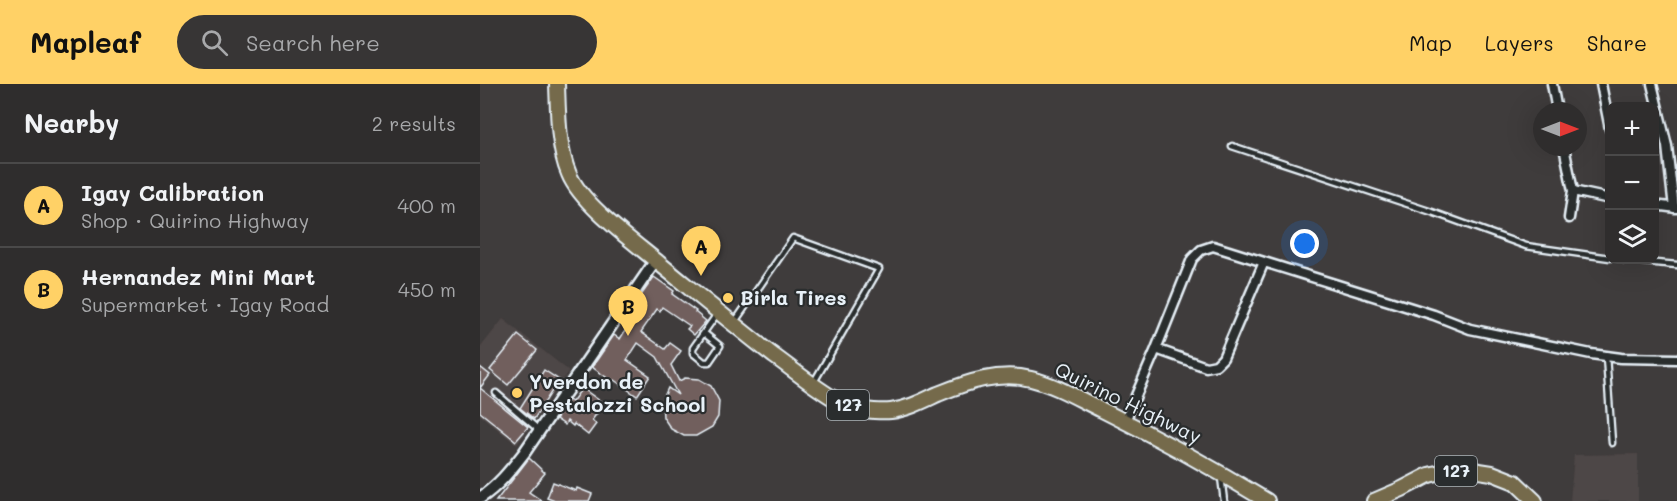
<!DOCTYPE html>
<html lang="en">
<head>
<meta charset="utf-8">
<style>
	body { margin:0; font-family:Mali,sans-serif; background:#373535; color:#f1f3f6 }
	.controls { position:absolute; right:18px; top:18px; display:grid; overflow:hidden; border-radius:12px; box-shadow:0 6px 24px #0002 }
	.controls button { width:54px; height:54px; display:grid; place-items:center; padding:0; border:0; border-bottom:2px solid #4a4949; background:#2f2d2d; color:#f1f3f6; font:30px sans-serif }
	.compass { position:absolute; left:1053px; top:18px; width:54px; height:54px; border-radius:50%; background:#2f2d2d; box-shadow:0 6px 24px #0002; rotate:90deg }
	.you { position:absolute; left:825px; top:160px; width:21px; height:21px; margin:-15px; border:4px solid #fff; border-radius:50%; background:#1a73e8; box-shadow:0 0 0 9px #1a73e833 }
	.badge { display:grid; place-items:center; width:39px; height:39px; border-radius:50%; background:#ffd166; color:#111; font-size:20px; font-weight:700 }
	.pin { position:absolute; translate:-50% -50px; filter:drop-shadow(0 2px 3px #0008) }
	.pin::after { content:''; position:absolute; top:32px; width:21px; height:18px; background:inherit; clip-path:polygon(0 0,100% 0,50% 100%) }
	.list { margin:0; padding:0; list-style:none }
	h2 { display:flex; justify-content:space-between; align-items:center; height:78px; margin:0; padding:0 24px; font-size:26px }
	h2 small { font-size:20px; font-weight:400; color:#a7a8aa }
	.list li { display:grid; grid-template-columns:39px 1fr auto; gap:18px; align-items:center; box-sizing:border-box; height:84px; padding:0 24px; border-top:2px solid #4a4949 }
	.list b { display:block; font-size:22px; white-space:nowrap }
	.list p { margin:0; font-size:20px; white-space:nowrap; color:#a7a8aa }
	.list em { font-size:20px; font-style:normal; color:#a7a8aa }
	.icon { flex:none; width:33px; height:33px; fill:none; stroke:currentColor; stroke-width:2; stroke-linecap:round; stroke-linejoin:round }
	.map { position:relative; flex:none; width:1197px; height:417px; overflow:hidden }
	header { display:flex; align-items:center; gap:36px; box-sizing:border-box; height:84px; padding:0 30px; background:#ffd166; color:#111 }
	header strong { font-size:28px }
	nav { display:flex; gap:33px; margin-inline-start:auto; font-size:21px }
	.search { width:420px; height:54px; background:#373535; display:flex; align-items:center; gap:15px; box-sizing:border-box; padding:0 21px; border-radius:33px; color:#a7a8aa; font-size:22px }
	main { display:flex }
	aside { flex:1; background:#2f2d2d }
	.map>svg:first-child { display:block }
	.built { fill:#4e4646 }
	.building { fill:#715e5d; stroke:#e8f1f8; stroke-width:1.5 }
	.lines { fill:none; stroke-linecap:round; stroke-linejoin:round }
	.service-casing { stroke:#e8f1f8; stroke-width:9 }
	.minor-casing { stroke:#e8f1f8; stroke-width:13 }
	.tertiary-casing { stroke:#e8f1f8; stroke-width:15 }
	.primary-casing { stroke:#e8f1f8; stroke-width:18 }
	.service { stroke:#2a2d2e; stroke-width:4.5 }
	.minor { stroke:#2a2d2e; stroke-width:8 }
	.tertiary { stroke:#2a2d2e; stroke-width:10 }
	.primary { stroke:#756b4b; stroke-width:14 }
	.poi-dot { fill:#ffd166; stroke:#2a2d2e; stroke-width:2 }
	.labels { text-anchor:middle; stroke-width:4.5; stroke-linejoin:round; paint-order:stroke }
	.shield { fill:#2a2d2e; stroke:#afb6bb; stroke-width:1.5 }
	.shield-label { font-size:18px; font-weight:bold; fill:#e8f1f8 }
	.poi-label { font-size:20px; font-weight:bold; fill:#e8f1f8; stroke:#2a2d2e; text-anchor:start }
	.street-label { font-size:20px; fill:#e8f1f8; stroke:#2a2d2e }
</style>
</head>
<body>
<header>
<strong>Mapleaf</strong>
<div class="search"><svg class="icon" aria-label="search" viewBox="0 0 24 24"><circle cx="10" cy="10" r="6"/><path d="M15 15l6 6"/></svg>Search here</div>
<nav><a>Map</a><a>Layers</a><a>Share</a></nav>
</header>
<main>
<aside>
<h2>Nearby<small>2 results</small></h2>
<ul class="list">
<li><span class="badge">A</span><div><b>Igay Calibration</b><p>Shop · Quirino Highway</p></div><em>400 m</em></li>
<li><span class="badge">B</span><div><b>Hernandez Mini Mart</b><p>Supermarket · Igay Road</p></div><em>450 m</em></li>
</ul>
</aside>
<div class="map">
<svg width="1197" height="417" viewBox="0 0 1197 417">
	<rect width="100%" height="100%" fill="#3f3c3c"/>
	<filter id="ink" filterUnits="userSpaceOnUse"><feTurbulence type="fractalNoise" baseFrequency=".0167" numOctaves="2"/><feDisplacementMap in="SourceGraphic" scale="12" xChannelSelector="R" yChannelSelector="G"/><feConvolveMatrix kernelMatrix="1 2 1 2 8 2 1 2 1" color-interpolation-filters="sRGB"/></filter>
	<g filter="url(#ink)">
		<path class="built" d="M 23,235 L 89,287 L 37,361 L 0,331 L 0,264 Z
			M 1158,370 L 1158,417 L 1090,417 L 1094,371 Z"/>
		<path class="building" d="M 174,193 L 194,207 L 192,210 L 216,227 L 215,228 L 226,237 L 214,251 L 207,245 L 210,242 L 182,223 L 180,227 L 177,225 L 161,248 L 185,265 L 190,259 L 201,267 L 191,281 L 199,297 L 205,294 L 219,295 L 231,302 L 239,317 L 238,333 L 232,343 L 216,352 L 204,352 L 191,345 L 183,333 L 182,317 L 188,304 L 198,311 L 177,273 L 158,259 L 147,276 L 170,292 L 157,312 L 134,296 L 133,298 L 112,283 L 134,251 L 140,255 L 155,231 L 150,227 Z
			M 38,251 L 57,266 L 28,301 L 10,286 Z
			M 0,283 L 10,291 L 0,304 L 48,343 L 36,357 L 0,328 Z
			M 64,286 L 79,296 L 54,335 L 40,324 Z
			M 102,304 L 124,320 L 112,336 L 116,340 L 108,351 L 94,340 L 93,342 L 87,337 L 85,341 L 76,335 L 89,316 L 92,318 Z
			M 49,374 L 65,389 L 49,408 L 62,417 L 16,417 Z
			M 73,398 L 96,407 L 97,404 L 112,410 L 109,417 L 75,417 L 67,414 Z"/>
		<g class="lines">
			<defs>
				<path id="service" d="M 752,62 L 952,128 L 1046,162 L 1130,174
					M 1144,176 L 1197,181
					M 254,239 L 313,154 L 399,185 L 334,298
					M 224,249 L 240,262 L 229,278 L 224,278 L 213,269 L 213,264 L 237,230
					M 1126,272 L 1132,359
					M 16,309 L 60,347
					M 741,393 L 744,417"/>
				<path id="minor" d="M 1072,0 L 1077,27
					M 1121,0 L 1130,45
					M 1172,0 L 1187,62 L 1194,124
					M 1084,63 L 1093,107 L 1089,134
					M 1093,107 L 1130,115
					M 1174,121 L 1197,124
					M 784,178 L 954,231 L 990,245 L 1111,270 L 1141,274 L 1197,275
					M 645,337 L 676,265 L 712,175 L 721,166 L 733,162 L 784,178 L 743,274 L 736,281 L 726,283 L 676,265"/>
				<path id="tertiary" d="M 0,414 C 18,402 30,387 44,369 L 176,176"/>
				<path id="primary" d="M 77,0 C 78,28 78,65 89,90 C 101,120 155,159 180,180 C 218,211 255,242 294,272 C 315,287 335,304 358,317 C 365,321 375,325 383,326 C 392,327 402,328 411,327 C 428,325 443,317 458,310 C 487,298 520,287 551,295 C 576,301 599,315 622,326 C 679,354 733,384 787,417
					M 894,417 L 922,405 L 949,391 L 961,388 L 993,386 L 1012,389 L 1035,398 L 1055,417"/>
			</defs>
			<use href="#service" class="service-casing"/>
			<use href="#minor" class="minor-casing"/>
			<use href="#tertiary" class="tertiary-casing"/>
			<use href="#primary" class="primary-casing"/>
			<use href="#service" class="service"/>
			<use href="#minor" class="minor"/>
			<use href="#tertiary" class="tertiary"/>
			<use href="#primary" class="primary"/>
		</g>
	</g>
	<g class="poi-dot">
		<circle cx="248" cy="214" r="6"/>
		<circle cx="37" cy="309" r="6"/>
	</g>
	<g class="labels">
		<g class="shield">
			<rect x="347" y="306" width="42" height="30" rx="4.5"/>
			<rect x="955" y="372" width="42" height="30" rx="4.5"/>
		</g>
		<g class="shield-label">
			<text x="368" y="327">127</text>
			<text x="976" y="393">127</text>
		</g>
		<g class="poi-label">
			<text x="260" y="221">Birla Tires</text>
			<text x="49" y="305">Yverdon de<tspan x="49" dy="23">Pestalozzi School</tspan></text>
		</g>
		<g class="street-label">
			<text transform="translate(648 319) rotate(26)" y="7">Quirino Highway</text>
		</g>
	</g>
</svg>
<div class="controls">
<button>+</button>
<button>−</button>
<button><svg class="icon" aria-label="layers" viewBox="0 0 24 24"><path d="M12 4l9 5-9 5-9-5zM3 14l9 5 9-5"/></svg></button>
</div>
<svg class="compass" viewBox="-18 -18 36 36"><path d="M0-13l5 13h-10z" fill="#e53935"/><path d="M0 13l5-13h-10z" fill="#a7a8aa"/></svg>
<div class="you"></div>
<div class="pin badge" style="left:221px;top:192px">A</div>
<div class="pin badge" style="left:148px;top:252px">B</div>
</div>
</main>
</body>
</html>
